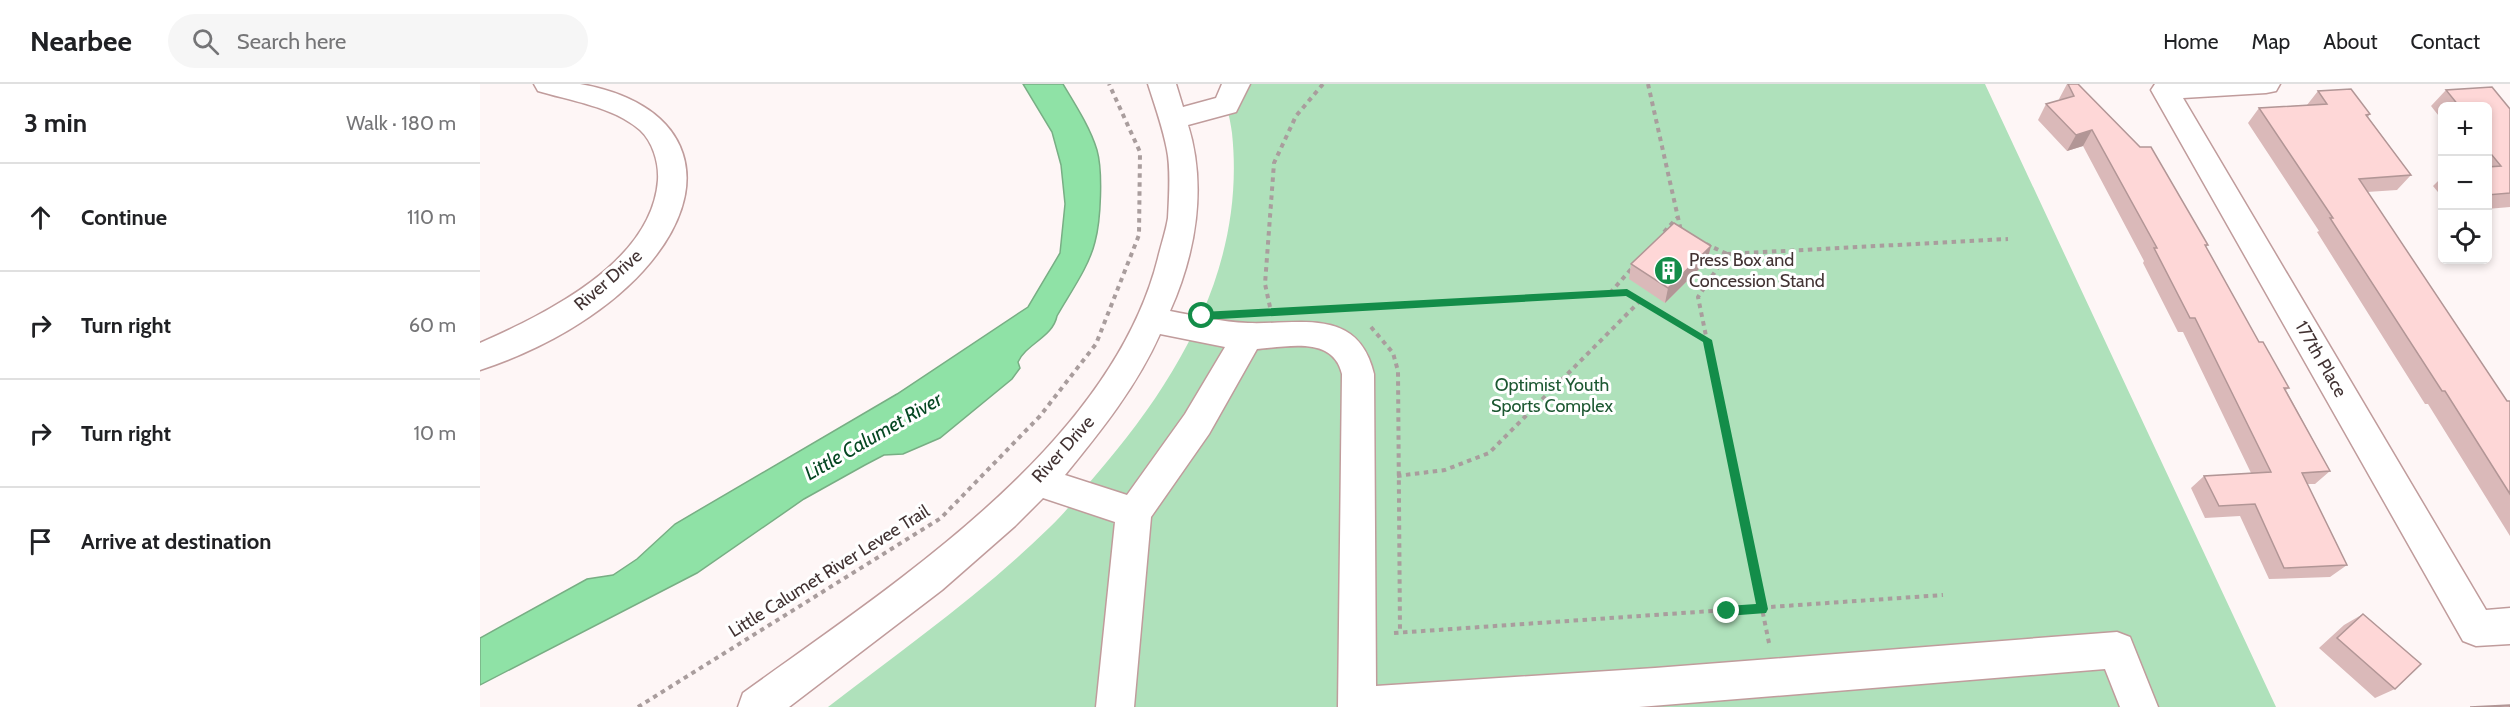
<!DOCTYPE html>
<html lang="en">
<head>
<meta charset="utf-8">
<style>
	body { margin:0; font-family:Cabin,sans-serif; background:#f6f6f6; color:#202124 }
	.controls { position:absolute; right:18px; top:18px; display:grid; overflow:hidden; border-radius:9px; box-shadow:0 3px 9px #0003 }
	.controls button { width:54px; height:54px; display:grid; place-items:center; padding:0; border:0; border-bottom:2px solid #e0e0e0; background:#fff; color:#202124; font:30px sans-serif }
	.stop { position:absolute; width:18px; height:18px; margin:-14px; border:4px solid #138d49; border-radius:50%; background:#fff }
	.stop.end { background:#138d49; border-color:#fff; box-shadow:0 2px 6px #0008 }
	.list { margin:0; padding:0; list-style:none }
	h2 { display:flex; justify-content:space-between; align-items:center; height:78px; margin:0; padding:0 24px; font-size:26px }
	h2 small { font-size:20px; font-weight:400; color:#757577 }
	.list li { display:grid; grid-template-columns:39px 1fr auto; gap:18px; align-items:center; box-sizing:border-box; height:108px; padding:0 24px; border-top:2px solid #e0e0e0 }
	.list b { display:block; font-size:22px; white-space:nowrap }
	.list em { font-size:20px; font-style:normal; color:#757577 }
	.icon { flex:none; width:33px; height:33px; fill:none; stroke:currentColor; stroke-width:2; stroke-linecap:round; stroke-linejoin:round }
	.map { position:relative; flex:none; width:2030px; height:623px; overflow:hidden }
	header { display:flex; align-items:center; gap:36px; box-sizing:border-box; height:84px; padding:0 30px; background:#fff; border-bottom:2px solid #e0e0e0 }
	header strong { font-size:28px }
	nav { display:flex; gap:33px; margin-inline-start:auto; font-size:21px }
	.search { width:420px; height:54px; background:#f6f6f6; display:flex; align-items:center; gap:15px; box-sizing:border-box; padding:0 21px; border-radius:33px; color:#757577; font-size:22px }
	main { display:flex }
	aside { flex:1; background:#fff }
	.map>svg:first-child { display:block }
	.green { fill:#afe1bb }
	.water { fill:#8fe2a6; stroke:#78ae84; stroke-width:1.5 }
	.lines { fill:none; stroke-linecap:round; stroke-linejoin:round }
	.minor-casing { stroke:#c09c9c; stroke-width:3 }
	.path { stroke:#a99d9d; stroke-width:4; stroke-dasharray:4.5 4.5; stroke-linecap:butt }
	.minor { fill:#fff; fill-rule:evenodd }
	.wall { fill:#dab9b9 }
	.shaded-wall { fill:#b29696 }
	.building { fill:#fed7d7; stroke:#b29696; stroke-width:1.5 }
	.route { fill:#138d49 }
	.labels { text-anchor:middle; stroke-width:6; stroke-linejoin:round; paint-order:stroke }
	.poi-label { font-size:18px; fill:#423333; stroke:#fff; text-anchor:start }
	.street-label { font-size:18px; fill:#423333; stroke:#fff }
	.park-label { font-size:18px; fill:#1d5832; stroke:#fff }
	.water-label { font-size:20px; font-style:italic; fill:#054722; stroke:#fff }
</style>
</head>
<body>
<header>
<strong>Nearbee</strong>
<div class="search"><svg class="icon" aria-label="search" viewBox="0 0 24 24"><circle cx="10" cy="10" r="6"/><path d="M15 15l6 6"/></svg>Search here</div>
<nav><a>Home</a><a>Map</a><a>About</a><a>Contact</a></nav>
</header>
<main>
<aside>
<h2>3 min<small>Walk · 180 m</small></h2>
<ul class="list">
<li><svg class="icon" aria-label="ahead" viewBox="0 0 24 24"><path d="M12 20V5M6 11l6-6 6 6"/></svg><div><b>Continue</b></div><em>110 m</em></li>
<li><svg class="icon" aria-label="right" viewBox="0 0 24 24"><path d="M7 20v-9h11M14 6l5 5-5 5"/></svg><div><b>Turn right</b></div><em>60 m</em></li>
<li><svg class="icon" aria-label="right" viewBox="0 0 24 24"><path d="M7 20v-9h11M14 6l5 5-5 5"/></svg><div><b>Turn right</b></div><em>10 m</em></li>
<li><svg class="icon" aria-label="arrive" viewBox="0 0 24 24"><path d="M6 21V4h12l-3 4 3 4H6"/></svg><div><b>Arrive at destination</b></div></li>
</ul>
</aside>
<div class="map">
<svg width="2030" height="623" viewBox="0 0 2030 623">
	<rect width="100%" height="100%" fill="#fef6f6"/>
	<path class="green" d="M 741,0 L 1505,0 L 1796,623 L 348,623 C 423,565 502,510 570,443 C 586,428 600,409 615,392 C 699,295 766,182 752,49 C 750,33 745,16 741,0 Z"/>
	<path class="water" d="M 543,0 L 583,0 C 595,20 610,43 617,66 C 623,87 621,136 615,158 C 609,183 590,209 577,232 C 573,253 546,260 538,278 L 540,284 L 532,295 L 460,354 L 423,370 L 404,371 L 385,381 L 324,415 L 217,489 L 0,601 L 0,554 L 107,495 L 133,491 L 157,475 L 195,440 L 417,310 L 548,223 L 580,169 L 585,120 L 581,81 L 572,48 Z"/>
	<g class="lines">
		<defs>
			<path id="minor" d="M 54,0 C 69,0 86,0 100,0 C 214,20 239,103 163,187 C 121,233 58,267 0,286 L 0,259 C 65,230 172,179 178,96 C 179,79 173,58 160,46 C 134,23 91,17 58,7 Z
				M 668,0 L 696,0 L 703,23 L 736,14 L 742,0 L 770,0 L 756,28 L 708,41 C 727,102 716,169 690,227 C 716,232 742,238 768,239 C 819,241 878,222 894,290 L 896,602 L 1175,584 L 1637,548 L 1650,553 L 1678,623 L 1640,623 L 1625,585 L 1159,623 L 858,623 L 862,290 C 853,251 806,263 777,265 L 729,350 L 671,433 L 654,623 L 616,623 L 635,438 L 563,414 L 535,442 L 462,506 L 309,623 L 258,623 L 263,609 C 412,501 631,362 678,174 C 681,161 686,147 688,134 C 689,114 691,85 687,66 C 683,44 675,22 668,0 ZM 680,250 L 745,263 L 705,330 L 647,411 L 585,391 C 621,347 657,302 680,250 Z
				M 1675,0 L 1800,0 L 1796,7 L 1786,9 L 1703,14 L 2006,526 L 2030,524 L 2030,560 L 1996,562 L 1983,557 L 1671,6 Z"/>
		</defs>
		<use href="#minor" class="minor-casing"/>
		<path class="path" d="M 1168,0 L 1201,147
			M 1184,148 L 1198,133
			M 1226,160 L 1247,170
			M 1130,209 L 1153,183
			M 790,223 L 785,200 L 794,79 L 816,32 L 843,0
			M 855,224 L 1147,208 L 1227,256
			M 891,243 L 913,269 L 918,287 L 920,549
			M 917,392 L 965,386 L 1009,369 L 1161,216
			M 914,549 L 1463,511
			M 1289,559 L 1218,213 L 1247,170 L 1528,155
			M 158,623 L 461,434 L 560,332 L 616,260 L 659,151 L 660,68 L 629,0"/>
		<use href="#minor" class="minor"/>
	</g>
	<path class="wall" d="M 1587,0 L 1598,0 L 1728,161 L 1726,163 L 1779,258 L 1809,304 L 1806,306 L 1850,387 L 1835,400 L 1827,400 L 1867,481 L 1850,493 L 1789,495 L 1760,432 L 1725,434 L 1711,404 L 1724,392 L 1771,389 L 1703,248 L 1698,248 L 1663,179 L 1664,177 L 1603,62 L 1587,67 L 1558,36 L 1566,20 L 1580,16 L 1579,15 Z
		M 1966,6 L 2030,25 L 2030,123 L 2007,125 L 2007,22 L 1962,22 L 1962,36 L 1951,22 Z
		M 1838,7 L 1890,30 L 1888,33 L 1931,91 L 1917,106 L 1887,108 L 2027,317 L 2030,317 L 2030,452 L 1948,320 L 1945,320 L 1837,148 L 1839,147 L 1768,39 L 1779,24 L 1827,21 Z
		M 1962,93 L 1962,113 L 1953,102 Z
		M 1231,162 L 1227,177 L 1185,219 L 1149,195 L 1151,180 Z
		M 1883,530 L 1915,605 L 1895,614 L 1839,564 L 1864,541 Z"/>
	<path class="shaded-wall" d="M 1612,46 L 1603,62 L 1587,67 L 1596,51 Z
		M 1231,162 L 1227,177 L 1185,219 L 1188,204 Z"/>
	<path class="building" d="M 1588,0 L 1598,0 L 1660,63 L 1671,63 L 1728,161 L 1725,161 L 1779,258 L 1783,258 L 1809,304 L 1804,304 L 1850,387 L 1822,389 L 1867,481 L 1804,484 L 1775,420 L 1739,422 L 1724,392 L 1791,388 L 1715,234 L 1710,234 L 1674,164 L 1677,164 L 1612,46 L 1596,51 L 1566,20 L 1594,12 Z
		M 2012,3 L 2030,25 L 2030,109 L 2007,111 L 2007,83 L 2021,82 L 2007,65 L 2007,60 L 2009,60 L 2007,58 L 2007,22 L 1979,22 L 1966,6 Z
		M 1871,5 L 1890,30 L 1886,31 L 1931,91 L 1879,95 L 2027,317 L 2030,317 L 2030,410 L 1965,307 L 1962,307 L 1850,134 L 1853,134 L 1779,24 L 1847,20 L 1838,7 Z
		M 1194,139 L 1231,162 L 1188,204 L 1151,180 Z
		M 1883,530 L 1941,580 L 1915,605 L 1857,554 Z
		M 2030,621 L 2030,623 L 1990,623 Z"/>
	<path class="route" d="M 1147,205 L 1232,256 L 1288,525 L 1286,529 L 1247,532 L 1242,527 L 1247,522 L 1276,520 L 1223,258 L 1146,212 L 722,236 L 718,232 L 722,228 Z"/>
	<defs>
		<symbol id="building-disc" viewBox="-11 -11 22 22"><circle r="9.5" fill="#138d49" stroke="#fff"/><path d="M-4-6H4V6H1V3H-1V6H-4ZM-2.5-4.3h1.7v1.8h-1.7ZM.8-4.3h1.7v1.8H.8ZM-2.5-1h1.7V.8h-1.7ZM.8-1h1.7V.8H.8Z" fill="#fff"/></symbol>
	</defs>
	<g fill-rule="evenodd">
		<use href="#building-disc" x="1172" y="170" width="33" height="33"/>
	</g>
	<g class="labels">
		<g class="poi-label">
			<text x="1209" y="182">Press Box and<tspan x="1209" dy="21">Concession Stand</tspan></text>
		</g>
		<g class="street-label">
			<text transform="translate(128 196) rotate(-41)" y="6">River Drive</text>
			<text transform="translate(1841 275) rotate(60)" y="6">177th Place</text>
			<text transform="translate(583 365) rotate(-48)" y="6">River Drive</text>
			<text transform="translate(349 487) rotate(-32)" y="6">Little Calumet River Levee Trail</text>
		</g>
		<g class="park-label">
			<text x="1072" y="307">Optimist Youth<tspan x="1072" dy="21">Sports Complex</tspan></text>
		</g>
		<g class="water-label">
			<text transform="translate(393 352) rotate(-30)" y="7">Little Calumet River</text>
		</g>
	</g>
</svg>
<div class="controls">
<button>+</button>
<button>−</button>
<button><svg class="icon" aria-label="locate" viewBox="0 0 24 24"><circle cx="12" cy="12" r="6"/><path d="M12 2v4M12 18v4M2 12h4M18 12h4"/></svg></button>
</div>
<div class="stop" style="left:722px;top:232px"></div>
<div class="stop end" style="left:1247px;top:527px"></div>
</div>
</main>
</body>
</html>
